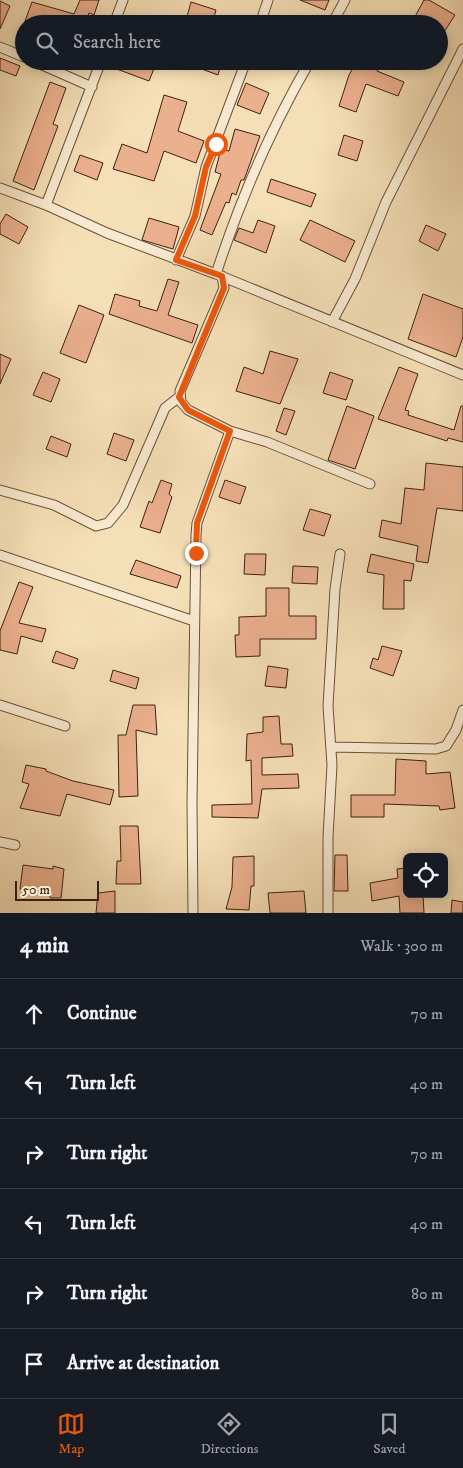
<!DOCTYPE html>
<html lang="en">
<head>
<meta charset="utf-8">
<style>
	body { margin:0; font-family:"IM FELL DW Pica",serif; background:#242831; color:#f1f3f6 }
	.controls { position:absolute; right:15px; bottom:15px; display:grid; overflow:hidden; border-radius:8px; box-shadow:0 2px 12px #0003 }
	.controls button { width:45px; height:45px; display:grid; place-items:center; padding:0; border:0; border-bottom:1px solid #363941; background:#171b24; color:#f1f3f6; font:25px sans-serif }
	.scale { position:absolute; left:15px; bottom:12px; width:84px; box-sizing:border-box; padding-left:5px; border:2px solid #3e2014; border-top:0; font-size:14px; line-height:18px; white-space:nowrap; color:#3e2014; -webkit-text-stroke:4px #f8ead0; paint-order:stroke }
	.stop { position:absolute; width:15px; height:15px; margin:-11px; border:4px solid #ea580c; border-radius:50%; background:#fff }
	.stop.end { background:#ea580c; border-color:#fff; box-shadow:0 1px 5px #0008 }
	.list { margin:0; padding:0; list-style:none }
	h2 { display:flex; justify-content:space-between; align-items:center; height:65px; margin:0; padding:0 20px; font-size:21px }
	h2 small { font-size:16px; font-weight:400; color:#9ea1a6 }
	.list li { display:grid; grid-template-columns:32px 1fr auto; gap:15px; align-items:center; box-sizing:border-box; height:70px; padding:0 20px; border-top:1px solid #363941 }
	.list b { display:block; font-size:19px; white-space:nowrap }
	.list em { font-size:16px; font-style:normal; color:#9ea1a6 }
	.icon { flex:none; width:28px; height:28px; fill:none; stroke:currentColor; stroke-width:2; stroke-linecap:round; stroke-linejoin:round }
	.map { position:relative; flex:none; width:463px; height:913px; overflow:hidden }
	.search { position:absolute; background:#171b24; box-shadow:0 2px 12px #0003; left:15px; right:15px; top:15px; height:55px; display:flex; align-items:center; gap:12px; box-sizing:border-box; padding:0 18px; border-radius:28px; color:#9ea1a6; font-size:19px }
	.sheet { height:485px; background:#171b24 }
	nav { display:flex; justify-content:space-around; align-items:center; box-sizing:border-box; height:70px; border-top:1px solid #363941; background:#171b24; font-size:14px; color:#9ea1a6 }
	nav a { display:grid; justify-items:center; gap:2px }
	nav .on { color:#ea580c }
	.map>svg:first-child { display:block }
	.building { fill:#ebb08e; stroke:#3e2014 }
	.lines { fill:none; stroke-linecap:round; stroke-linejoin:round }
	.minor-casing { stroke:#6c503c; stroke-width:11 }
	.minor { stroke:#f8ead0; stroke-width:9 }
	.route { stroke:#ea580c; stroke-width:6 }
</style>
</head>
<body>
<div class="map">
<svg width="463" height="913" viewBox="0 0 463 913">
	<rect width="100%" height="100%" fill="#f5dfb6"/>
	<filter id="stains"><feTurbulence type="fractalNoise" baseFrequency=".004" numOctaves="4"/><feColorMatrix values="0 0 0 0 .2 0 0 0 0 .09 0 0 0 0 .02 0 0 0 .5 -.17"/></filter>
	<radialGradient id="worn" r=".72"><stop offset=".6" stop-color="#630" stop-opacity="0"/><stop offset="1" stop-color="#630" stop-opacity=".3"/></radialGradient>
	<path class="building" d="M 80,0 L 99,0 L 94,15 L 89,13 L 85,24 L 47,24 L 38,21 L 37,24 L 24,24 L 32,2 L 74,14 Z
		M 300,0 L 329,0 L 325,10 Z
		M 424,0 L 429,0 L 455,15 L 439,40 L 439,24 L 411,24 Z
		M 0,1 L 10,6 L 0,29 Z
		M 191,2 L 216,10 L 212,24 L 185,24 Z
		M 0,58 L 20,66 L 16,76 L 0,70 Z
		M 107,61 L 157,61 L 149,81 L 106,65 Z
		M 201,61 L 222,61 L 218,75 L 199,68 Z
		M 357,61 L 382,61 L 377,71 L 404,82 L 398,96 L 366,84 L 356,112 L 339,106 L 349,75 Z
		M 50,82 L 66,88 L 53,124 L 58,126 L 34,190 L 13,181 Z
		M 246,83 L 269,93 L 260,114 L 237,105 Z
		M 164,95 L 187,102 L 178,131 L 204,141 L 196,163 L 164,151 L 154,181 L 113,169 L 122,144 L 147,153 Z
		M 235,129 L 260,136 L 244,180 L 241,180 L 236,195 L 232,193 L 229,203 L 226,202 L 212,235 L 200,230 L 221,174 L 215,172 L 221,149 L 229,151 Z
		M 344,135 L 363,141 L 357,161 L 338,155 Z
		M 80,155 L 103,163 L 97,180 L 74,171 Z
		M 271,179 L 316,194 L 311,207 L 267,192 Z
		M 6,214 L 28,227 L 19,244 L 0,234 L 0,224 Z
		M 149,218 L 179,227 L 173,249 L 142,240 Z
		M 258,220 L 275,226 L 266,253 L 234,240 L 239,228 L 253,233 Z
		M 310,220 L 355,241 L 345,262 L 300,240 Z
		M 426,225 L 446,234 L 438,251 L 419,241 Z
		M 168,279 L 179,282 L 168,315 L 198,325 L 192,343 L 109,314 L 115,294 L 140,301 L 139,306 L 157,311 Z
		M 423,294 L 463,309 L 463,337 L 456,357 L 408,339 Z
		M 79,305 L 104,315 L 86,363 L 60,353 Z
		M 270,351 L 298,359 L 280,404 L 236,391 L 244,367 L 263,374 Z
		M 0,354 L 11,359 L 0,384 Z
		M 399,367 L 418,374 L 405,410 L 409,411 L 408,415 L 454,430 L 461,406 L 463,406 L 463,442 L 448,438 L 447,441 L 378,419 Z
		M 43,372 L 60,379 L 51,402 L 33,395 Z
		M 330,372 L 353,380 L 346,400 L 323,393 Z
		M 347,406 L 374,416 L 355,469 L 328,460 Z
		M 284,408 L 295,411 L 286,435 L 276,431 Z
		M 114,433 L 134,440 L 126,461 L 107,454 Z
		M 51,436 L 71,444 L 67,457 L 46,449 Z
		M 426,463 L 463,467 L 463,511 L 437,508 L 428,563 L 416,561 L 418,546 L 379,537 L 382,520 L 401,524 L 405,488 L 424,490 Z
		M 161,480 L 172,484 L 169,494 L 172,497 L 160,533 L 140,527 L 149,501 L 152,503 Z
		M 225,480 L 246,487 L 240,504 L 219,497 Z
		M 310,509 L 331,515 L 324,536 L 303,530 Z
		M 245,554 L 266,554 L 265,575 L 244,574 Z
		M 371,554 L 414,564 L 411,581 L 404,580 L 404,609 L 383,609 L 384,575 L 367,572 Z
		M 136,560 L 181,576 L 177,588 L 130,574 Z
		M 293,566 L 318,567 L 317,584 L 292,583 Z
		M 19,582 L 33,587 L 19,623 L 46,629 L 42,642 L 21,636 L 17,654 L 0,650 L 0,631 Z
		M 266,588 L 289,588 L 289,616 L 316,616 L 316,639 L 260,639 L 260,656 L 236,657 L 235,635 L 239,635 L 239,617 L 266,616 Z
		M 382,646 L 402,651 L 393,676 L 370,668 L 373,658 L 378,660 Z
		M 56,651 L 78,659 L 74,669 L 52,662 Z
		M 268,666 L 288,669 L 286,688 L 265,686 Z
		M 113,670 L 139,678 L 136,689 L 110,681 Z
		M 133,705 L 155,705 L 157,735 L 136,730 L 138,796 L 119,797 L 118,735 L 126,735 Z
		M 279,716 L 281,744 L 292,744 L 293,756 L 262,758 L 262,775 L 298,774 L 299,788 L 262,789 L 258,818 L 212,817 L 212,805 L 252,804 L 251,760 L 246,761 L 247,734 L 263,732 L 263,717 Z
		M 396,759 L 426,761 L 426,774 L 450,772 L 455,808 L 440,810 L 439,806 L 384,804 L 384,817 L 351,817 L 351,795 L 395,795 Z
		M 26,765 L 46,769 L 46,771 L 73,781 L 114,790 L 110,805 L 67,794 L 60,816 L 20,808 L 29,784 L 22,782 Z
		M 120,826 L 138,826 L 141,884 L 116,884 L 117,861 L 121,861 Z
		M 335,855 L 347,855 L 348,891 L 334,891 Z
		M 254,856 L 254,886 L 251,886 L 249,910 L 226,909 L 232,887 L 233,857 Z
		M 23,865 L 53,869 L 53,866 L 64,869 L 61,898 L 50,898 L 50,891 L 20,889 Z
		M 407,868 L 407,894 L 423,894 L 424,913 L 400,913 L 399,896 L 372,901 L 370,883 L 398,878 L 397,869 Z
		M 115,891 L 115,913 L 96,913 L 98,893 Z
		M 304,891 L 306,913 L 270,913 L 268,893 Z
		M 452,900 L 463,902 L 463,913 L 451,913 Z"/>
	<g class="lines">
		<defs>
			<path id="minor" d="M 114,24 L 123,0
				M 260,24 L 268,0
				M 332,24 L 345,0
				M 0,47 L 24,57
				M 33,61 L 92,87
				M 0,188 L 46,205 L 107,233 L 216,274 L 463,375
				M 46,205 L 101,61
				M 176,260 L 195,216 L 206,167 L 246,61
				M 216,274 C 240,200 271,128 310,61
				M 222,276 L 224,288 L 180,391 L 181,402 L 188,410 L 230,431 L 267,442 L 370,484
				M 332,322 L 355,279 L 386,202 L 463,49
				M 0,490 L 54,505 L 96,526 L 108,523 L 123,505 L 165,408 L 179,397
				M 0,555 L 194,621
				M 0,705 L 65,726
				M 331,747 L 436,749 L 446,746 L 456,730 L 463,710
				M 0,842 L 15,845
				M 193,913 L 192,803 L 196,535 L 197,523 L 230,431
				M 328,913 L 328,837 L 332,765 L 328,706 L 335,589 L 340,554"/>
		</defs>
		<use href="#minor" class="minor-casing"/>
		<use href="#minor" class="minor"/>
	</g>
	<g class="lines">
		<path class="route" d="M 196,553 L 197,523 L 230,431 L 188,410 L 179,397 L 224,288 L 222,276 L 176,260 L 195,216 L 206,167 L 216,144"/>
	</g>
	<rect width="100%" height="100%" filter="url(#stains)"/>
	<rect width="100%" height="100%" fill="url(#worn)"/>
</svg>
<div class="controls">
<button><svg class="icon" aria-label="locate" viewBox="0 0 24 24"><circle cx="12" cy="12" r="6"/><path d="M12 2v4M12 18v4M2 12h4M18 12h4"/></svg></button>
</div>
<div class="scale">50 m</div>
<div class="stop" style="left:216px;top:144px"></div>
<div class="stop end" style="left:196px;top:553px"></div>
<div class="search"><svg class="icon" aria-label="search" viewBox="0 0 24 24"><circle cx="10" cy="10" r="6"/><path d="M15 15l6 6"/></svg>Search here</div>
</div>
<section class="sheet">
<h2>4 min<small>Walk · 300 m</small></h2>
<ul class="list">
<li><svg class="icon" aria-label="ahead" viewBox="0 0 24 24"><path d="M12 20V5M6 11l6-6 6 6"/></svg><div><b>Continue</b></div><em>70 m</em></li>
<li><svg class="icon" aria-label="left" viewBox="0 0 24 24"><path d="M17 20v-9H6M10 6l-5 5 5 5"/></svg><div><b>Turn left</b></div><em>40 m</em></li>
<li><svg class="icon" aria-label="right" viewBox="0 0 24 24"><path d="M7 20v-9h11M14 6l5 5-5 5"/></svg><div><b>Turn right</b></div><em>70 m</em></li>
<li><svg class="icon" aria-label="left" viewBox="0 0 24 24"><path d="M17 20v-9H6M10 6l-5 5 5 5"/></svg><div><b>Turn left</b></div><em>40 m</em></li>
<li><svg class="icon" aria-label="right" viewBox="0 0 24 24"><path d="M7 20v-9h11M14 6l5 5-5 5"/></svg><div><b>Turn right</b></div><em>80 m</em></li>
<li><svg class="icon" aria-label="arrive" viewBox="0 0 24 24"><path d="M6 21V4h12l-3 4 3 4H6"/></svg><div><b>Arrive at destination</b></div></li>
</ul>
</section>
<nav>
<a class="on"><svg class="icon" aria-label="map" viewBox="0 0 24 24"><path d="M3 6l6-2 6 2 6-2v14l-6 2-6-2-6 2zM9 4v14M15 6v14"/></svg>Map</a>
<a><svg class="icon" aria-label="directions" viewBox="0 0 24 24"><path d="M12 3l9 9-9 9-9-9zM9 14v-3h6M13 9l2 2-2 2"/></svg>Directions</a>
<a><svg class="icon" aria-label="saved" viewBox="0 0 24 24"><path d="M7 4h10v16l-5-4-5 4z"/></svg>Saved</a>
</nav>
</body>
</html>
